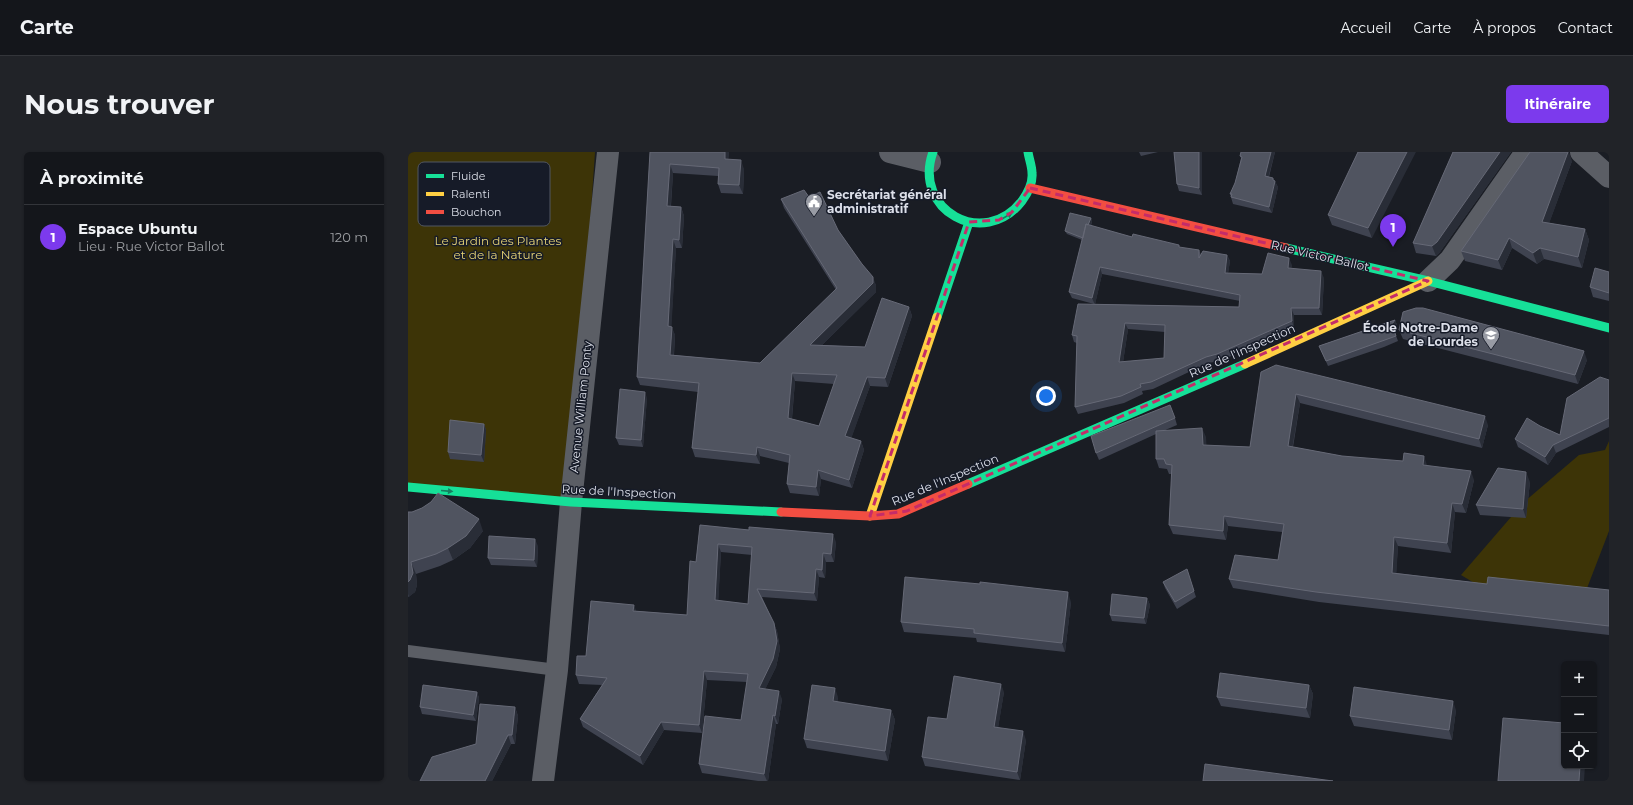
<!DOCTYPE html>
<html lang="fr">
<head>
<meta charset="utf-8">
<style>
	body { margin:0; font-family:Montserrat,sans-serif; background:#212328; color:#f1f3f6 }
	.controls { position:absolute; right:12px; bottom:12px; display:grid; overflow:hidden; border-radius:6px; box-shadow:0 1px 3px #0004 }
	.controls button { width:36px; height:36px; display:grid; place-items:center; padding:0; border:0; border-bottom:1px solid #33353a; background:#14161b; color:#f1f3f6; font:20px sans-serif }
	.you { position:absolute; left:638px; top:244px; width:14px; height:14px; margin:-10px; border:3px solid #fff; border-radius:50%; background:#1a73e8; box-shadow:0 0 0 6px #1a73e833 }
	.badge { display:grid; place-items:center; width:26px; height:26px; border-radius:50%; background:#7c3aed; color:#fff; font-size:13px; font-weight:700 }
	.pin { position:absolute; translate:-50% -33px; filter:drop-shadow(0 1px 2px #0008) }
	.pin::after { content:''; position:absolute; top:21px; width:14px; height:12px; background:inherit; clip-path:polygon(0 0,100% 0,50% 100%) }
	.list { margin:0; padding:0; list-style:none }
	h2 { display:flex; justify-content:space-between; align-items:center; height:52px; margin:0; padding:0 16px; font-size:17px }
	h2 small { font-size:13px; font-weight:400; color:#9d9fa3 }
	.list li { display:grid; grid-template-columns:26px 1fr auto; gap:12px; align-items:center; box-sizing:border-box; height:64px; padding:0 16px; border-top:1px solid #33353a }
	.list b { display:block; font-size:15px; white-space:nowrap }
	.list p { margin:0; font-size:13px; white-space:nowrap; color:#9d9fa3 }
	.list em { font-size:13px; font-style:normal; color:#9d9fa3 }
	.icon { flex:none; width:22px; height:22px; fill:none; stroke:currentColor; stroke-width:2; stroke-linecap:round; stroke-linejoin:round }
	.map { position:relative; flex:none; width:1201px; height:629px; overflow:hidden; border-radius:6px }
	header { display:flex; align-items:center; gap:24px; box-sizing:border-box; height:56px; padding:0 20px; background:#14161b; border-bottom:1px solid #33353a }
	header strong { font-size:19px }
	nav { display:flex; gap:22px; margin-inline-start:auto; font-size:14px }
	.intro { display:flex; align-items:center; justify-content:space-between; box-sizing:border-box; height:96px; padding:0 24px }
	h1 { margin:0; font-size:28px }
	.button { padding:10px 18px; border-radius:6px; background:#7c3aed; color:#fff; font-size:14px; font-weight:700 }
	main { display:flex; gap:24px; padding:0 24px }
	aside { flex:1; background:#14161b; border-radius:6px; box-shadow:0 1px 3px #0004 }
	.map>svg:first-child { display:block }
	.green { fill:#3d3407 }
	.lines { fill:none; stroke-linecap:round; stroke-linejoin:round }
	.lane { stroke:#5b5e65; stroke-width:12 }
	.street { stroke:#5b5e65; stroke-width:22 }
	.fast { stroke:#16e098; stroke-width:9 }
	.slow { stroke:#ffcf43; stroke-width:9 }
	.jam { stroke:#f24e42; stroke-width:9 }
	.wall { fill:#3f4350; fill-rule:evenodd }
	.shaded-wall { fill:#292d37 }
	.building { fill:#505460; stroke:#666976; fill-rule:evenodd }
	.oneway { fill:#167e60 }
	.marked { fill:none; stroke:#c52c69; stroke-width:3; stroke-dasharray:8 5; stroke-linejoin:round }
	.labels { text-anchor:middle; stroke-width:3; stroke-linejoin:round; paint-order:stroke }
	.poi-label { font-size:12px; font-weight:bold; fill:#dcdfe9; stroke:#161b28; text-anchor:start }
	.park-label { font-size:12px; fill:#e6d274; stroke:#161b28 }
	.street-label { font-size:12px; fill:#dcdfe9; stroke:#161b28 }
	.key { fill:#161b28; stroke:#515662; stroke-width:1 }
	.key-label { font-size:11px; fill:#dcdfe9 }
</style>
</head>
<body>
<header>
<strong>Carte</strong>
<nav><a>Accueil</a><a>Carte</a><a>À propos</a><a>Contact</a></nav>
</header>
<div class="intro"><h1>Nous trouver</h1><a class="button">Itinéraire</a></div>
<main>
<aside>
<h2>À proximité<small></small></h2>
<ul class="list">
<li><span class="badge">1</span><div><b>Espace Ubuntu</b><p>Lieu · Rue Victor Ballot</p></div><em>120 m</em></li>
</ul>
</aside>
<div class="map">
<svg width="1201" height="629" viewBox="0 0 1201 629">
	<rect width="100%" height="100%" fill="#1a1d24"/>
	<path class="green" d="M 0,0 L 187,0 L 163,350 L 0,335 Z
		M 1201,289 L 1201,379 L 1176,444 L 1073,435 L 1053,423 L 1116,350 L 1171,303 L 1197,298 Z"/>
	<g class="lines">
		<path class="lane" d="M 0,499 L 149,518"/>
		<path class="street" d="M 482,0 L 522,10
			M 1173,0 L 1201,25
			M 1020,129 L 1042,108 L 1118,0
			M 135,629 L 149,518 L 163,350 L 200,0"/>
		<path class="fast" d="M 525,0 C 504,58 576,98 614,49 C 619,42 625,31 624,21 C 624,14 621,7 620,0
			M 878,96 L 1020,129 L 1201,176
			M 529,165 L 561,70
			M 560,332 L 837,212
			M 0,335 L 163,350 L 373,360"/>
		<path class="slow" d="M 837,212 L 1020,129
			M 462,364 L 529,165"/>
		<path class="jam" d="M 622,36 L 878,96
			M 373,360 L 462,364 L 490,362 L 560,332"/>
	</g>
	<path class="wall" d="M 242,0 L 321,0 L 320,7 L 336,17 L 335,42 L 313,41 L 310,32 L 310,24 L 265,21 L 263,54 L 273,55 L 276,64 L 274,96 L 268,96 L 263,175 L 267,183 L 266,203 L 352,211 L 428,138 L 376,56 L 373,47 L 401,45 L 430,78 L 468,133 L 468,140 L 414,193 L 457,195 L 501,155 L 504,164 L 480,235 L 462,234 L 443,286 L 453,289 L 456,298 L 444,336 L 413,327 L 411,344 L 382,341 L 379,332 L 381,311 L 352,304 L 352,312 L 287,305 L 284,296 L 290,240 L 232,233 L 229,225 ZM 387,229 L 426,232 L 411,274 L 384,267 Z
		M 731,0 L 750,0 L 733,4 Z
		M 766,0 L 794,0 L 794,43 L 771,39 L 769,32 Z
		M 833,0 L 867,0 L 861,25 L 866,28 L 870,35 L 864,61 L 825,52 L 822,42 L 827,31 L 833,6 L 832,4 Z
		M 950,0 L 964,86 L 924,73 L 920,63 Z
		M 1045,0 L 1103,0 L 1032,100 L 1028,104 L 1008,101 L 1005,91 Z
		M 1164,9 L 1141,71 L 1177,77 L 1181,88 L 1174,116 L 1136,107 L 1129,112 L 1104,96 L 1094,118 L 1057,109 L 1053,99 Z
		M 683,66 L 684,69 L 683,74 L 724,85 L 772,96 L 791,98 L 793,103 L 819,103 L 822,109 L 820,121 L 854,122 L 884,113 L 883,116 L 916,126 L 914,163 L 886,163 L 886,176 L 812,209 L 800,211 L 745,237 L 734,239 L 735,242 L 716,251 L 670,262 L 667,255 L 669,191 L 666,190 L 664,183 L 686,152 L 664,146 L 661,140 L 674,88 L 659,82 L 657,79 ZM 694,122 L 832,149 L 831,155 L 687,152 ZM 720,177 L 757,180 L 756,206 L 715,210 Z
		M 1201,120 L 1201,149 L 1185,145 L 1182,135 Z
		M 987,168 L 989,173 L 986,178 L 990,189 L 976,195 L 920,214 L 911,194 Z
		M 991,178 L 1179,208 L 1170,232 L 995,187 Z
		M 853,220 L 1080,273 L 1074,296 L 892,251 L 885,295 L 934,304 L 1019,314 L 1066,328 L 1058,361 L 1047,360 L 1043,401 L 990,394 L 988,421 L 1079,432 L 1201,438 L 1201,483 L 911,450 L 825,436 L 821,427 L 870,408 L 874,380 L 820,374 L 818,388 L 765,382 L 761,373 L 764,322 L 761,322 L 759,317 L 751,316 L 748,307 L 748,282 L 691,308 L 688,301 L 767,266 L 769,273 L 755,279 L 798,285 L 798,293 L 842,295 Z
		M 1201,228 L 1201,275 L 1148,301 L 1140,313 L 1110,295 L 1107,287 L 1132,274 L 1152,283 Z
		M 239,246 L 235,295 L 211,293 L 208,286 Z
		M 76,272 L 78,278 L 76,310 L 42,307 L 40,300 Z
		M 1122,330 L 1118,366 L 1072,363 L 1068,353 Z
		M 0,360 L 75,379 L 62,396 L 45,408 L 32,414 L 8,422 L 9,433 L 7,440 L 0,445 Z
		M 292,373 L 428,390 L 426,410 L 418,410 L 417,426 L 411,425 L 409,449 L 354,445 L 369,479 L 372,497 L 368,515 L 357,537 L 374,547 L 370,572 L 368,572 L 360,629 L 350,629 L 294,621 L 291,612 L 333,568 L 339,530 L 299,528 L 294,581 L 256,578 L 235,613 L 175,575 L 172,567 L 194,533 L 171,532 L 168,523 L 178,504 L 228,459 L 279,463 L 288,410 ZM 313,400 L 344,403 L 340,452 L 310,449 Z
		M 130,394 L 129,415 L 83,413 L 80,406 Z
		M 781,424 L 788,445 L 769,457 L 757,436 L 755,430 Z
		M 739,446 L 742,453 L 738,472 L 704,469 L 702,463 Z
		M 663,450 L 657,500 L 569,490 L 568,486 L 496,480 L 493,470 Z
		M 901,533 L 905,542 L 902,566 L 813,554 L 809,545 Z
		M 69,540 L 71,546 L 68,569 L 14,562 L 12,555 Z
		M 596,540 L 590,575 L 618,588 L 612,628 L 517,614 L 514,605 L 539,567 Z
		M 430,545 L 429,550 L 483,558 L 487,568 L 480,609 L 399,596 L 396,587 Z
		M 107,555 L 110,564 L 107,592 L 103,592 L 84,629 L 12,629 L 68,592 Z
		M 1048,558 L 1044,588 L 946,574 L 942,564 Z"/>
	<path class="shaded-wall" d="M 317,0 L 321,0 L 320,16 L 317,7 Z
		M 791,0 L 794,0 L 794,43 L 791,36 Z
		M 863,0 L 867,0 L 859,30 L 857,24 Z
		M 999,0 L 1008,0 L 964,86 L 960,76 Z
		M 1092,0 L 1103,0 L 1032,100 L 1028,104 L 1024,94 Z
		M 1160,0 L 1161,0 L 1164,9 L 1138,80 L 1134,70 Z
		M 333,8 L 336,17 L 335,42 L 331,33 Z
		M 262,12 L 265,21 L 262,63 L 259,54 Z
		M 865,26 L 867,31 L 867,29 L 870,35 L 864,61 L 861,55 Z
		M 273,55 L 276,64 L 274,96 L 271,88 Z
		M 683,66 L 684,69 L 677,89 L 676,86 Z
		M 1177,77 L 1181,88 L 1174,116 L 1170,105 Z
		M 1101,86 L 1104,96 L 1094,118 L 1090,108 Z
		M 265,87 L 268,96 L 263,183 L 260,174 Z
		M 1132,96 L 1136,107 L 1129,112 L 1125,101 Z
		M 819,103 L 822,109 L 819,128 L 817,121 Z
		M 881,106 L 884,113 L 882,123 L 880,116 Z
		M 692,115 L 694,122 L 687,153 L 684,146 Z
		M 913,119 L 916,126 L 914,163 L 911,156 Z
		M 465,125 L 468,133 L 468,140 L 405,202 L 402,193 Z
		M 501,155 L 504,164 L 480,235 L 477,226 Z
		M 883,156 L 886,163 L 886,176 L 884,169 Z
		M 987,168 L 989,173 L 986,178 L 984,172 Z
		M 717,171 L 720,177 L 714,217 L 711,210 Z
		M 264,175 L 267,183 L 265,212 L 262,203 Z
		M 1176,199 L 1179,208 L 1170,232 L 1167,223 Z
		M 384,221 L 387,229 L 383,275 L 380,266 Z
		M 459,225 L 462,234 L 441,293 L 437,284 Z
		M 237,240 L 239,246 L 235,295 L 233,288 Z
		M 888,242 L 892,251 L 883,303 L 880,294 Z
		M 1077,264 L 1080,273 L 1074,296 L 1071,287 Z
		M 76,272 L 78,278 L 76,310 L 73,303 Z
		M 794,276 L 798,285 L 799,302 L 795,293 Z
		M 453,289 L 456,298 L 444,336 L 441,328 Z
		M 1145,293 L 1148,301 L 1140,313 L 1137,305 Z
		M 349,295 L 352,304 L 352,312 L 348,303 Z
		M 1016,304 L 1019,313 L 1015,313 Z
		M 410,318 L 413,327 L 411,344 L 408,335 Z
		M 1063,319 L 1066,328 L 1058,361 L 1054,352 Z
		M 1118,320 L 1122,330 L 1118,366 L 1115,357 Z
		M 1044,351 L 1047,360 L 1043,401 L 1039,391 Z
		M 816,364 L 820,374 L 818,388 L 815,379 Z
		M 71,367 L 75,379 L 62,396 L 45,408 L 40,396 Z
		M 425,382 L 428,390 L 426,410 L 423,402 Z
		M 986,385 L 990,394 L 988,430 L 984,421 Z
		M 127,387 L 130,394 L 129,415 L 126,408 Z
		M 310,392 L 313,400 L 310,457 L 307,448 Z
		M 415,401 L 418,410 L 417,426 L 414,418 Z
		M 3,410 L 8,422 L 9,433 L 7,440 L 1,445 L 0,442 L 0,430 Z
		M 408,417 L 411,425 L 409,449 L 406,441 Z
		M 660,440 L 663,450 L 657,500 L 654,491 Z
		M 739,446 L 742,453 L 738,472 L 736,466 Z
		M 226,453 L 229,461 L 225,459 Z
		M 366,471 L 369,479 L 372,497 L 368,515 L 354,544 L 351,536 Z
		M 296,519 L 299,528 L 294,581 L 291,573 Z
		M 593,532 L 596,540 L 589,583 L 586,575 Z
		M 901,533 L 905,542 L 902,566 L 898,556 Z
		M 427,536 L 430,545 L 428,559 L 425,549 Z
		M 371,539 L 374,547 L 370,572 L 367,564 Z
		M 69,540 L 71,546 L 68,569 L 65,563 Z
		M 1045,549 L 1048,558 L 1044,588 L 1041,578 Z
		M 107,555 L 110,564 L 107,592 L 104,583 Z
		M 483,558 L 487,568 L 480,609 L 477,599 Z
		M 365,563 L 368,572 L 360,629 L 359,629 L 356,622 Z
		M 253,570 L 256,578 L 235,613 L 232,604 Z
		M 615,579 L 618,588 L 612,628 L 609,620 Z
		M 100,583 L 103,592 L 84,629 L 77,629 Z
		M 1172,614 L 1177,614 L 1176,629 L 1171,629 Z"/>
	<path class="building" d="M 242,0 L 317,0 L 317,7 L 333,8 L 331,33 L 310,32 L 311,16 L 262,12 L 259,54 L 273,55 L 271,88 L 265,87 L 260,174 L 264,175 L 262,203 L 352,211 L 429,136 L 373,47 L 396,38 L 401,45 L 412,40 L 430,78 L 454,112 L 465,125 L 465,131 L 402,193 L 457,195 L 474,146 L 501,155 L 477,226 L 459,225 L 437,284 L 453,289 L 441,328 L 410,318 L 408,335 L 379,332 L 382,303 L 349,295 L 348,303 L 284,296 L 291,231 L 229,225 ZM 384,221 L 429,223 L 411,274 L 380,266 Z
		M 766,0 L 791,0 L 791,36 L 769,32 Z
		M 833,0 L 863,0 L 857,24 L 865,26 L 865,28 L 867,29 L 861,55 L 823,45 L 824,42 L 822,42 L 827,31 L 834,5 L 832,4 Z
		M 950,0 L 999,0 L 960,76 L 920,63 Z
		M 1045,0 L 1092,0 L 1029,90 L 1024,94 L 1005,91 Z
		M 1122,0 L 1160,0 L 1134,70 L 1177,77 L 1170,105 L 1132,96 L 1125,101 L 1101,86 L 1090,108 L 1053,99 Z
		M 662,61 L 683,66 L 680,73 L 678,72 L 675,86 L 657,79 Z
		M 678,72 L 724,85 L 725,82 L 771,93 L 771,95 L 791,98 L 791,106 L 795,99 L 819,103 L 817,121 L 854,122 L 860,101 L 881,106 L 880,116 L 913,119 L 911,156 L 883,156 L 884,169 L 809,202 L 798,205 L 743,230 L 732,232 L 733,235 L 713,244 L 667,255 L 669,184 L 664,183 L 670,152 L 831,155 L 832,143 L 692,115 L 684,146 L 661,140 ZM 717,171 L 757,173 L 756,206 L 711,210 Z
		M 1187,116 L 1201,120 L 1201,141 L 1182,135 Z
		M 1008,156 L 1015,156 L 1176,199 L 1167,223 L 991,178 L 995,160 Z
		M 987,168 L 984,172 L 988,184 L 918,209 L 911,194 Z
		M 868,213 L 1077,264 L 1071,287 L 888,242 L 880,294 L 934,304 L 995,309 L 996,301 L 1016,304 L 1015,313 L 1063,319 L 1054,352 L 1044,351 L 1039,391 L 986,385 L 984,421 L 1079,432 L 1080,425 L 1201,438 L 1201,474 L 908,440 L 821,427 L 827,403 L 870,408 L 876,372 L 816,364 L 815,379 L 761,373 L 764,313 L 758,312 L 756,307 L 748,307 L 748,279 L 794,276 L 795,293 L 842,295 L 853,220 Z
		M 1192,225 L 1201,228 L 1201,266 L 1145,293 L 1137,305 L 1107,287 L 1119,266 L 1132,274 L 1152,283 L 1159,246 Z
		M 212,237 L 237,240 L 233,288 L 208,286 Z
		M 762,253 L 767,266 L 688,301 L 683,284 Z
		M 42,268 L 76,272 L 73,303 L 40,300 Z
		M 1090,316 L 1118,320 L 1115,357 L 1068,353 Z
		M 30,341 L 71,367 L 58,384 L 40,396 L 28,402 L 3,410 L 5,421 L 2,428 L 0,430 L 0,360 L 4,360 L 14,356 L 23,350 Z
		M 292,373 L 341,378 L 341,375 L 425,382 L 423,402 L 415,401 L 414,418 L 408,417 L 406,441 L 349,437 L 366,471 L 369,489 L 365,507 L 351,536 L 371,539 L 367,564 L 365,563 L 356,622 L 291,612 L 297,564 L 333,568 L 340,522 L 296,519 L 291,573 L 253,570 L 232,604 L 172,567 L 199,526 L 168,523 L 169,504 L 178,504 L 183,449 L 226,453 L 225,459 L 279,463 L 282,409 L 288,410 ZM 310,392 L 344,395 L 340,452 L 307,448 Z
		M 81,384 L 127,387 L 126,408 L 80,406 Z
		M 779,417 L 786,439 L 767,450 L 755,430 Z
		M 497,425 L 572,432 L 572,430 L 660,440 L 654,491 L 566,481 L 566,477 L 493,470 Z
		M 704,442 L 739,446 L 736,466 L 702,463 Z
		M 812,521 L 901,533 L 898,556 L 809,545 Z
		M 546,524 L 593,532 L 586,575 L 615,579 L 609,620 L 514,605 L 520,565 L 539,567 Z
		M 15,533 L 69,540 L 65,563 L 12,555 Z
		M 404,533 L 427,536 L 425,549 L 483,558 L 477,599 L 396,587 Z
		M 946,535 L 1045,549 L 1041,578 L 942,564 Z
		M 72,552 L 107,555 L 104,583 L 100,583 L 77,629 L 12,629 L 24,605 L 68,592 Z
		M 1095,566 L 1156,571 L 1156,614 L 1172,614 L 1171,629 L 1090,629 Z
		M 797,612 L 925,629 L 795,629 Z"/>
	<defs><path id="oneway-solid" d="M-6-.8H1V-3.2L6.5 0L1 3.2V.8H-6Z"/></defs>
	<g class="oneway">
		<use href="#oneway-solid" transform="translate(599 64) rotate(-30)"/>
		<use href="#oneway-solid" transform="translate(39 339) rotate(5)"/>
	</g>
	<path class="marked" d="M 622,36 L 1020,129 L 499,359 L 462,364 L 561,70 L 591,68 L 604,60 Z"/>
	<defs>
		<symbol id="civic-pin" viewBox="-11 -11 22 30"><path d="M0 17L-7.5 6A9.5 9.5 0 1 1 7.5 6Z" fill="#989ba4" stroke="#161b28"/><path d="M-.6-6.5H3V-4.5H.6V-3L4-1V1h2V6H-6V1h2V-1L-.6-3ZM-1.2 2.5V6h2.4V2.5Z" fill="#fff"/></symbol>
		<symbol id="school-pin" viewBox="-11 -11 22 30"><path d="M0 17L-7.5 6A9.5 9.5 0 1 1 7.5 6Z" fill="#989ba4" stroke="#161b28"/><path d="M0-5L7-2L0 1L-7-2ZM-4 1L0 2.5L4 1V4Q0 6-4 4Z" fill="#fff"/></symbol>
	</defs>
	<g fill-rule="evenodd">
		<use href="#civic-pin" x="396" y="40" width="20" height="27"/>
		<use href="#school-pin" x="1073" y="173" width="20" height="27"/>
	</g>
	<g class="labels">
		<g class="poi-label">
			<text x="419" y="47">Secrétariat général<tspan x="419" dy="14">administratif</tspan></text>
			<text x="1070" y="180" text-anchor="end">École Notre-Dame<tspan x="1070" dy="14">de Lourdes</tspan></text>
		</g>
		<g class="park-label">
			<text x="90" y="93">Le Jardin des Plantes<tspan x="90" dy="14">et de la Nature</tspan></text>
		</g>
		<g class="street-label">
			<text transform="translate(912 104) rotate(13)" y="4">Rue Victor Ballot</text>
			<text transform="translate(834 199) rotate(-24)" y="4">Rue de l'Inspection</text>
			<text transform="translate(173 255) rotate(-84)" y="4">Avenue William Ponty</text>
			<text transform="translate(537 328) rotate(-23)" y="4">Rue de l'Inspection</text>
			<text transform="translate(211 340) rotate(3)" y="4">Rue de l'Inspection</text>
		</g>
	</g>
	<rect x="10" y="10" width="132" height="64" rx="6" class="key"/>
	<rect x="18" y="22" width="18" height="4" fill="#16e098"/>
	<rect x="18" y="40" width="18" height="4" fill="#ffcf43"/>
	<rect x="18" y="58" width="18" height="4" fill="#f24e42"/>
	<g class="key-label">
		<text x="43" y="28">Fluide</text>
		<text x="43" y="46">Ralenti</text>
		<text x="43" y="64">Bouchon</text>
	</g>
</svg>
<div class="controls">
<button>+</button>
<button>−</button>
<button><svg class="icon" aria-label="locate" viewBox="0 0 24 24"><circle cx="12" cy="12" r="6"/><path d="M12 2v4M12 18v4M2 12h4M18 12h4"/></svg></button>
</div>
<div class="you"></div>
<div class="pin badge" style="left:985px;top:95px">1</div>
</div>
</main>
</body>
</html>
